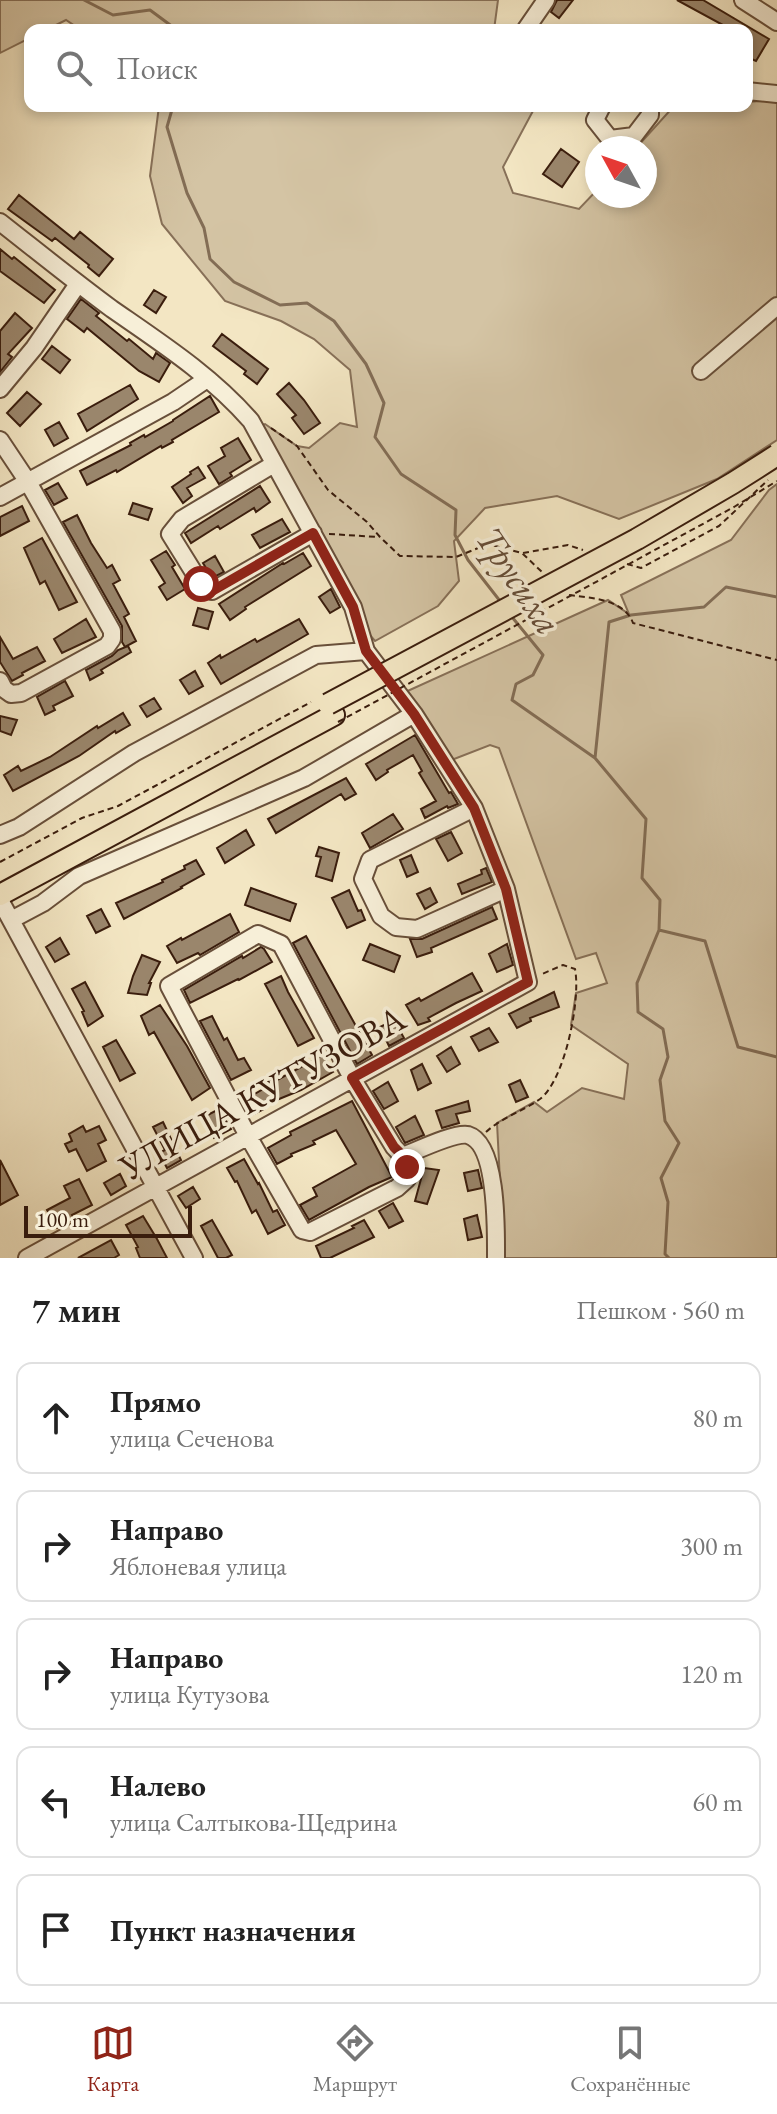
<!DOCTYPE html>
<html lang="ru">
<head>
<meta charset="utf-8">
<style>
	body { margin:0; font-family:"EB Garamond",serif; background:#f6f6f6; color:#222 }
	.compass { position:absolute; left:585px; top:136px; width:72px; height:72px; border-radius:50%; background:#fff; box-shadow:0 4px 12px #0003; rotate:310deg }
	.scale { position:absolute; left:24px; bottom:20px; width:168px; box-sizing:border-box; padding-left:8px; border:4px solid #3a1d0d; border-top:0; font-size:22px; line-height:28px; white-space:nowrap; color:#3a1d0d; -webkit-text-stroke:6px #f7efd8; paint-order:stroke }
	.stop { position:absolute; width:24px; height:24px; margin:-18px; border:6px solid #8f2418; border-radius:50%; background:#fff }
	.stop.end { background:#8f2418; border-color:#fff; box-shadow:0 2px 8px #0008 }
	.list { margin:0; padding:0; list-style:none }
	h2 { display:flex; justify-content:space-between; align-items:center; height:104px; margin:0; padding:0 32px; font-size:34px }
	h2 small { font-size:26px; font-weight:400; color:#767676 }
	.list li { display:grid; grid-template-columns:52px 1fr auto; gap:24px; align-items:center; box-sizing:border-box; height:112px; margin:0 16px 16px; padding:0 16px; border:2px solid #e0e0e0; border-radius:16px }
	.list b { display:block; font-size:30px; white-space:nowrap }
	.list p { margin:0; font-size:26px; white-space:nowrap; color:#767676 }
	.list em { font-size:26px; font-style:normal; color:#767676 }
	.icon { flex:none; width:44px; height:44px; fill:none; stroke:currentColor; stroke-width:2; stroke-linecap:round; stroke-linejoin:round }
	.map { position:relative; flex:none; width:777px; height:1258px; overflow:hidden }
	.search { position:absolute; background:#fff; box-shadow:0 4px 12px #0003; left:24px; right:24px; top:24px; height:88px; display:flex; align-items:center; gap:20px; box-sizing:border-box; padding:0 28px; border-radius:16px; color:#767676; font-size:30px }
	.sheet { height:744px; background:#fff }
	nav { display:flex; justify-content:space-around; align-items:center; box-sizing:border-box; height:112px; border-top:2px solid #e0e0e0; background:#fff; font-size:22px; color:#767676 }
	nav a { display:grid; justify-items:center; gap:4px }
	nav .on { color:#8f2418 }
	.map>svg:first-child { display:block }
	.green { fill:#d4c4a4; stroke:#877058; stroke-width:2 }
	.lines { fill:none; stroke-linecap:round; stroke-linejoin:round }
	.stream { stroke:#836d55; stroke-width:3 }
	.building { fill:#9a866c; stroke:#3a1d0d; stroke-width:2 }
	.minor-casing { stroke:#684f3a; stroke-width:20 }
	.major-casing { stroke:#3a1d0d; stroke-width:24 }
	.path { stroke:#3a1d0d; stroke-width:2; stroke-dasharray:6 4; stroke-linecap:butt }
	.minor { stroke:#f7efd8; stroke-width:16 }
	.major { stroke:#f3e6c3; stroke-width:20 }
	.major-bridge-casing { stroke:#3a1d0d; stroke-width:24; stroke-linecap:butt }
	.path-bridge { stroke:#3a1d0d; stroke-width:2; stroke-dasharray:6 4; stroke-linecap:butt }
	.major-bridge { stroke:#f3e6c3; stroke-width:20 }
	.route { stroke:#8f2418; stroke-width:10 }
	.labels { text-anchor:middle; stroke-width:7; stroke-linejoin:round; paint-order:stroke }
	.street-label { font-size:36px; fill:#3a1d0d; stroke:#f7efd8 }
	.water-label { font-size:38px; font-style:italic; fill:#654c37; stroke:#f7efd8 }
</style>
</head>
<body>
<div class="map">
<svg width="777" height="1258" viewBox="0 0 777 1258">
	<rect width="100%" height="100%" fill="#f3e6c3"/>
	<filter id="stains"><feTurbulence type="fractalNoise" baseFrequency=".0025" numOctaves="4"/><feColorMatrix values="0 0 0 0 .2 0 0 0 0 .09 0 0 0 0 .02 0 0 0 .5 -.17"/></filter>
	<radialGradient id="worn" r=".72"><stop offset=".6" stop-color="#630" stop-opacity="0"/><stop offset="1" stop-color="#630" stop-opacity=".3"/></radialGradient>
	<path class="green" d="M 0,0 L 498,0 L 494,30 L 81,30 L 66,20 L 46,30 L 30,30 L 30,38 L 0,53 Z
		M 777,100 L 777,440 L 717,479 L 619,519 L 557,496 L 485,508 L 454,541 L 459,581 L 438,606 L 375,641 L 358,621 L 361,604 L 280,470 L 279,454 L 258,426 L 265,424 L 297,446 L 309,448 L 340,423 L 357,427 L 350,370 L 314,339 L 281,321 L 225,301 L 162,224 L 150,176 L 159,106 L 530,106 L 534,109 L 503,167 L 513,193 L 579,209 L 597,190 L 597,196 L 645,196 L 645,148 L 636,148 L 674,106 L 747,106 L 747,102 Z
		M 777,484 L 777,1258 L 504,1258 L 497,1123 L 534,1102 L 547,1112 L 582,1088 L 624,1099 L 628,1064 L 571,1025 L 576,993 L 607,983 L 596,953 L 576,959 L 499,748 L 490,745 L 449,761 L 401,694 L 608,600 L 629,614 L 621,595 L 731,540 L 769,490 Z"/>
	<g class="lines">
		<path class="stream" d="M 84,0 L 113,15 L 150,10 L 177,30
			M 173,106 L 167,127 L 187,193 L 204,228 L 210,259 L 234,282 L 280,305 L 307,303 L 334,321 L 366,364 L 384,403 L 375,437 L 401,474 L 456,510 L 455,535 L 468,560 L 500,601
			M 512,617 L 543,655 L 533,675 L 516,684 L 512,700 L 595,758 L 646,819 L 642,878 L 660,900 L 659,930 L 637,983 L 638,1012 L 663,1029 L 668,1057 L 660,1080 L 665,1121 L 679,1143 L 661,1178 L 668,1202 L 665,1254 L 669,1258
			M 595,758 L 609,622 L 631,615 L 704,607 L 726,587 L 777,597
			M 659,930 L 705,941 L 738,1047 L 777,1057"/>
	</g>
	<path class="building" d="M 557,0 L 573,0 L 559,18 L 551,12 Z
		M 677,0 L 703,0 L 769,39 L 756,61 L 747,57 L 747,30 L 732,30 Z
		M 561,149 L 579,162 L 562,187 L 543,174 Z
		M 19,195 L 74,239 L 80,232 L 113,259 L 99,276 L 88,267 L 89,265 L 55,238 L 52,241 L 8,209 Z
		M 0,249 L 12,259 L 14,257 L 55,290 L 44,303 L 0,271 Z
		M 154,290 L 166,297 L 156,313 L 144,305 Z
		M 81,299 L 99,313 L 96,316 L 127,341 L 129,339 L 153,359 L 156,353 L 170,363 L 159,382 L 139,371 L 87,328 L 84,332 L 67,319 Z
		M 15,313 L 32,328 L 8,354 L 12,357 L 0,372 L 0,331 Z
		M 222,334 L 268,369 L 257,384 L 244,374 L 246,371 L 213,346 Z
		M 52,346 L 70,360 L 60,373 L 42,359 Z
		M 289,383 L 304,400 L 320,423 L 304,434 L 292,418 L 296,415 L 277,394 Z
		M 130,385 L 138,399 L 87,431 L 78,414 Z
		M 27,392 L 41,404 L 20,426 L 7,413 Z
		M 210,396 L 219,412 L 172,440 L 173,442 L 162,448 L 161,446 L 117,472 L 116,470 L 87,485 L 80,471 L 131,445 L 130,443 L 144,435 L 145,437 L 173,421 L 173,420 Z
		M 59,422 L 68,438 L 54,446 L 45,430 Z
		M 238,438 L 251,460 L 230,473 L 232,476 L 219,484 L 208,466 L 225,456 L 221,448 Z
		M 198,467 L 205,478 L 187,488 L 192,496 L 183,503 L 172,487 L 191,474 L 190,472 Z
		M 58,483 L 67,498 L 54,505 L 45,490 Z
		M 260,486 L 270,502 L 256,512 L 254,508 L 220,529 L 218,526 L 191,543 L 185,533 Z
		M 133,503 L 152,509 L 148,520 L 129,514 Z
		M 22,506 L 29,521 L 0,536 L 0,517 Z
		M 77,515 L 91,543 L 107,568 L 112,565 L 120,580 L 113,584 L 129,614 L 124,617 L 136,641 L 125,647 L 122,642 L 122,626 L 63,522 Z
		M 282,519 L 290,532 L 260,548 L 252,535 Z
		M 42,538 L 77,602 L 59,610 L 45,581 L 40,584 L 24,548 Z
		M 166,551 L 175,565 L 172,567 L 185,589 L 167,600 L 159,587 L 165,583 L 151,560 Z
		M 303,553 L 311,566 L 245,607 L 246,609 L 230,620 L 219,604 L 283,563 L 284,564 Z
		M 215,556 L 224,572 L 212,578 L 203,563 Z
		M 331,589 L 340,607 L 330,613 L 319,597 Z
		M 198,608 L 213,612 L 208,629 L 193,625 Z
		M 86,619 L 96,637 L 62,653 L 54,639 Z
		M 299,619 L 308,634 L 221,684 L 208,663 L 220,655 L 221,658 L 255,639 L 257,642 Z
		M 0,637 L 13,659 L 37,647 L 45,661 L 22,673 L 23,675 L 12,681 L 0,662 Z
		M 128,646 L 131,652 L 101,670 L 103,673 L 90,680 L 86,670 L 112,656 L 118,650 Z
		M 195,671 L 203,686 L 189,694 L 180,680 Z
		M 65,681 L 73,696 L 53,706 L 55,710 L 45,715 L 37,697 Z
		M 154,698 L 161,709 L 147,717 L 140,706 Z
		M 123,713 L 130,725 L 116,733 L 115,731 L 79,756 L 13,791 L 4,775 L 18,766 L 21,771 L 50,757 L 97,726 L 98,728 Z
		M 0,716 L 17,720 L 11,735 L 0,731 Z
		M 415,735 L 449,793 L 451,792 L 458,804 L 448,808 L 447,806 L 425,818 L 421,809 L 436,801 L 419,773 L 422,771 L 413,755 L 387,770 L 388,772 L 376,780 L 366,764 Z
		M 346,778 L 356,794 L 345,800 L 341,794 L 276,833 L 268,819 Z
		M 393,814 L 403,829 L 370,848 L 362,833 Z
		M 246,830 L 254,845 L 225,863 L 217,848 Z
		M 451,832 L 462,853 L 448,861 L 436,839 Z
		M 319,847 L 339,853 L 332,881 L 316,876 L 321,857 L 316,856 Z
		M 411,855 L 418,872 L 407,877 L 400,860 Z
		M 196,860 L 204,874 L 181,887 L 182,888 L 124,919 L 116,903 L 163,882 L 162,880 L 185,869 L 184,866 Z
		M 486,868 L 492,882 L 462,894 L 458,884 L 482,874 L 481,870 Z
		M 251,888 L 296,904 L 290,921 L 245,905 Z
		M 430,888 L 437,902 L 425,909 L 417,894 Z
		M 349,890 L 358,911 L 361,910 L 365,920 L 347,928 L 332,898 Z
		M 492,907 L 497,919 L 431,948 L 432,952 L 417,957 L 410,939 L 422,939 Z
		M 101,909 L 110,926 L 96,933 L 87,916 Z
		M 230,914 L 239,932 L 200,955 L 198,953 L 177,963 L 167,946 L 181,938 L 182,940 Z
		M 306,936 L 372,1055 L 357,1064 L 293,943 Z
		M 60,938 L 69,954 L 55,962 L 46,947 Z
		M 370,944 L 400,956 L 394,972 L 363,960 Z
		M 507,944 L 513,965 L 497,972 L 489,954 Z
		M 261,947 L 264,949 L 272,962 L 239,980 L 238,979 L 190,1003 L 184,990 L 242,956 L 243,958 Z
		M 142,955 L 160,962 L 149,983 L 151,983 L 147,995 L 128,993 L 133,976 Z
		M 472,973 L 482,991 L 456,1003 L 428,1018 L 430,1021 L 418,1025 L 406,1005 L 419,998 L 421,1001 Z
		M 281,976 L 288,992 L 314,1038 L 298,1046 L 265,984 Z
		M 85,982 L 103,1016 L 88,1026 L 82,1012 L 84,1011 L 72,989 Z
		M 554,992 L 559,1007 L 530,1018 L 531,1021 L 517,1028 L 509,1014 Z
		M 160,1005 L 187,1046 L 210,1088 L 192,1100 L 154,1032 L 149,1035 L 141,1016 Z
		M 212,1016 L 224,1040 L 227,1038 L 238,1060 L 244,1058 L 251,1070 L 231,1080 L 200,1021 Z
		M 394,1020 L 404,1038 L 389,1046 L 380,1027 Z
		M 489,1028 L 498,1042 L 479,1051 L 471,1037 Z
		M 116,1040 L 135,1073 L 120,1081 L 103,1047 Z
		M 451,1047 L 460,1064 L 447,1072 L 437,1056 Z
		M 323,1055 L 333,1072 L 301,1090 L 262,1106 L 264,1109 L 254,1114 L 246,1099 L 270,1085 L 268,1082 L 279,1078 L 279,1079 Z
		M 422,1064 L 431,1083 L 418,1090 L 411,1070 Z
		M 520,1080 L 528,1097 L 516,1102 L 509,1085 Z
		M 388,1082 L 398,1101 L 384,1109 L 373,1091 Z
		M 352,1101 L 392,1177 L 369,1187 L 309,1220 L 300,1205 L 317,1196 L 313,1188 L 356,1164 L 336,1130 L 313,1141 L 315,1144 L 291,1154 L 292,1156 L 277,1164 L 268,1148 L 291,1135 L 290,1132 Z
		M 468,1101 L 470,1111 L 456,1114 L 459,1123 L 442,1128 L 436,1111 Z
		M 219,1109 L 231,1129 L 214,1138 L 202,1118 Z
		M 415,1116 L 424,1135 L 405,1143 L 396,1127 Z
		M 163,1122 L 181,1160 L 167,1168 L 159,1153 L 165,1150 L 153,1127 Z
		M 83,1126 L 86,1132 L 99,1126 L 106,1140 L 98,1144 L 106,1161 L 87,1171 L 76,1149 L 69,1152 L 65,1144 L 72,1141 L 69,1134 Z
		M 244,1159 L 258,1184 L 259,1183 L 273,1212 L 277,1210 L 285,1225 L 268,1234 L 256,1210 L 252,1213 L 237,1181 L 235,1182 L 227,1168 Z
		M 0,1160 L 18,1195 L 0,1205 Z
		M 424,1168 L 439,1170 L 427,1204 L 415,1201 Z
		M 478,1170 L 482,1188 L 468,1191 L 464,1173 Z
		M 120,1174 L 126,1186 L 111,1195 L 104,1183 Z
		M 79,1179 L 92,1205 L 72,1215 L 74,1219 L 57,1228 L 47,1210 L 70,1198 L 64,1186 Z
		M 193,1187 L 200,1199 L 186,1208 L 178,1196 Z
		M 393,1203 L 403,1221 L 389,1228 L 379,1211 Z
		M 477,1215 L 482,1237 L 468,1240 L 464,1219 Z
		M 143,1216 L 157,1239 L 167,1258 L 140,1258 L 136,1248 L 138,1247 L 126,1225 Z
		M 212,1220 L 232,1255 L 226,1258 L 218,1258 L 201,1226 Z
		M 364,1220 L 374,1237 L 330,1258 L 321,1258 L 316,1246 L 354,1228 L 352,1226 Z
		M 111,1240 L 119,1255 L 114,1258 L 78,1258 Z"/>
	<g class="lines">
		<defs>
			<path id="minor" d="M 743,0 L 777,22
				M 526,29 L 546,0
				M 747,91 L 777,94
				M 602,106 L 595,120 L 610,139 L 634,136 L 650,115 L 650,106
				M 0,222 C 37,251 74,281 112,309 C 161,343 212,376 251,421 L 353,607 L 366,651 L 414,714 L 474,808 L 506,889 L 528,982 L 27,1258
				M 701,371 L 777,306
				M 0,389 L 34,348 L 78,284
				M 0,440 L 28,482 L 112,631 L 112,639 L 107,646 L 21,693 L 11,694 L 4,689 L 0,681
				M 274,464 L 182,519 L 170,534 L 201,584 L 212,591 L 313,533
				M 0,497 L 173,402 L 207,379
				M 474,808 L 370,860 L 363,879 L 381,916 L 396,927 L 417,929 L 506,889
				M 0,835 L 19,827 L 134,753 L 316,655 L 366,651
				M 0,900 L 194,1258
				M 11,920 L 43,903 L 79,876 L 304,778 L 414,714
				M 258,934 L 281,944 L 352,1078 L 394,1147 C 404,1157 407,1165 407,1179 L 397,1188 L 310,1232 L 302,1230 L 248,1136 L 169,986 Z
				M 403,1156 C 416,1151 455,1132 468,1135 C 498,1144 496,1233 496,1258"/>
			<path id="major" d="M 0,895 L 334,715"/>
		</defs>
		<use href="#minor" class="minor-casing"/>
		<use href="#major" class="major-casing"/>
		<path class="path" d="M 271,428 L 297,446 L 328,490 L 367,522 L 380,537 L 400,556 L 456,557 L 488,544 L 522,553 L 543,573
			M 329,534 L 379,537
			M 523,553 L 568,545 L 583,550
			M 627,564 L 641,568 L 719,526 L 768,480
			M 569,595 C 591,598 624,599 633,623 L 777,660
			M 0,862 L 82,818 L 118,806 L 311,702
			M 486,1132 C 501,1118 523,1111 540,1099 C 565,1080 581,999 575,969 L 563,965 L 542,974"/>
		<use href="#minor" class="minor"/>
		<use href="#major" class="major"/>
		<defs>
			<path id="major-bridge" d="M 328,704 L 637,539 L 733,483 L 777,455"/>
		</defs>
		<use href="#major-bridge" class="major-bridge-casing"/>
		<path class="path-bridge" d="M 338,722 L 734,507 L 777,481"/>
		<use href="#major-bridge" class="major-bridge"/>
	</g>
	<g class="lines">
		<path class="route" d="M 201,584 L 212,591 L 313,533 L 353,607 L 366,651 L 414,714 L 474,808 L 506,889 L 528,982 L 352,1078 L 394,1147 L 403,1156 L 407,1167"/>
	</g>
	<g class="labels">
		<g class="street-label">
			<text transform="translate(262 1092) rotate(-29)" y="13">УЛИЦА КУТУЗОВА</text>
		</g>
		<g class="water-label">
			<text transform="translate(519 580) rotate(56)" y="13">Трусиха</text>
		</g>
	</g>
	<rect width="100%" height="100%" filter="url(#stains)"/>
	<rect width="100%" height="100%" fill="url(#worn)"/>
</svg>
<svg class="compass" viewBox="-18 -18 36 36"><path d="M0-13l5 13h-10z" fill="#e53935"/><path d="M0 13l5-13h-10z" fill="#767676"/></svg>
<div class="scale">100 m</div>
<div class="stop" style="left:201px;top:584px"></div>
<div class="stop end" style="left:407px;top:1167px"></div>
<div class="search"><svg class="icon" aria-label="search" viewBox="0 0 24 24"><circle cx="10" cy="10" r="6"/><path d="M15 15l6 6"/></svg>Поиск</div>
</div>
<section class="sheet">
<h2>7 мин<small>Пешком · 560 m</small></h2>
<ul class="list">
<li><svg class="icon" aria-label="ahead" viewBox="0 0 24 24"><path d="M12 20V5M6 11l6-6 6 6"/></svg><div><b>Прямо</b><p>улица Сеченова</p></div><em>80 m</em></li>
<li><svg class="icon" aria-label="right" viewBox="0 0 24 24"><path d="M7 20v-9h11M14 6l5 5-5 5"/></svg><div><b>Направо</b><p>Яблоневая улица</p></div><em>300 m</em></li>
<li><svg class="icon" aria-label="right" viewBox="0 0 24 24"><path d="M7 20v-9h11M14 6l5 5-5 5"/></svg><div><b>Направо</b><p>улица Кутузова</p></div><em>120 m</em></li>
<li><svg class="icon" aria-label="left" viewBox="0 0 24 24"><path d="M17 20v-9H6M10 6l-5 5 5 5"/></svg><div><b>Налево</b><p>улица Салтыкова-Щедрина</p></div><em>60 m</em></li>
<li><svg class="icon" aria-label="arrive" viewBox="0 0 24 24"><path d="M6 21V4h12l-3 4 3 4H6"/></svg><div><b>Пункт назначения</b></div></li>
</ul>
</section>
<nav>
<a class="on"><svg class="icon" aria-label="map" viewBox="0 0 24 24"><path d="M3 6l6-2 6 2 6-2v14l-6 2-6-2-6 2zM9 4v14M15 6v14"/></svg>Карта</a>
<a><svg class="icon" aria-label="directions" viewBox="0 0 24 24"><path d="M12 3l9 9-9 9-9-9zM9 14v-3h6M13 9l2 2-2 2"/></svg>Маршрут</a>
<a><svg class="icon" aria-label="saved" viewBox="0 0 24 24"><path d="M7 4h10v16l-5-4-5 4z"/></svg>Сохранённые</a>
</nav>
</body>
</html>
